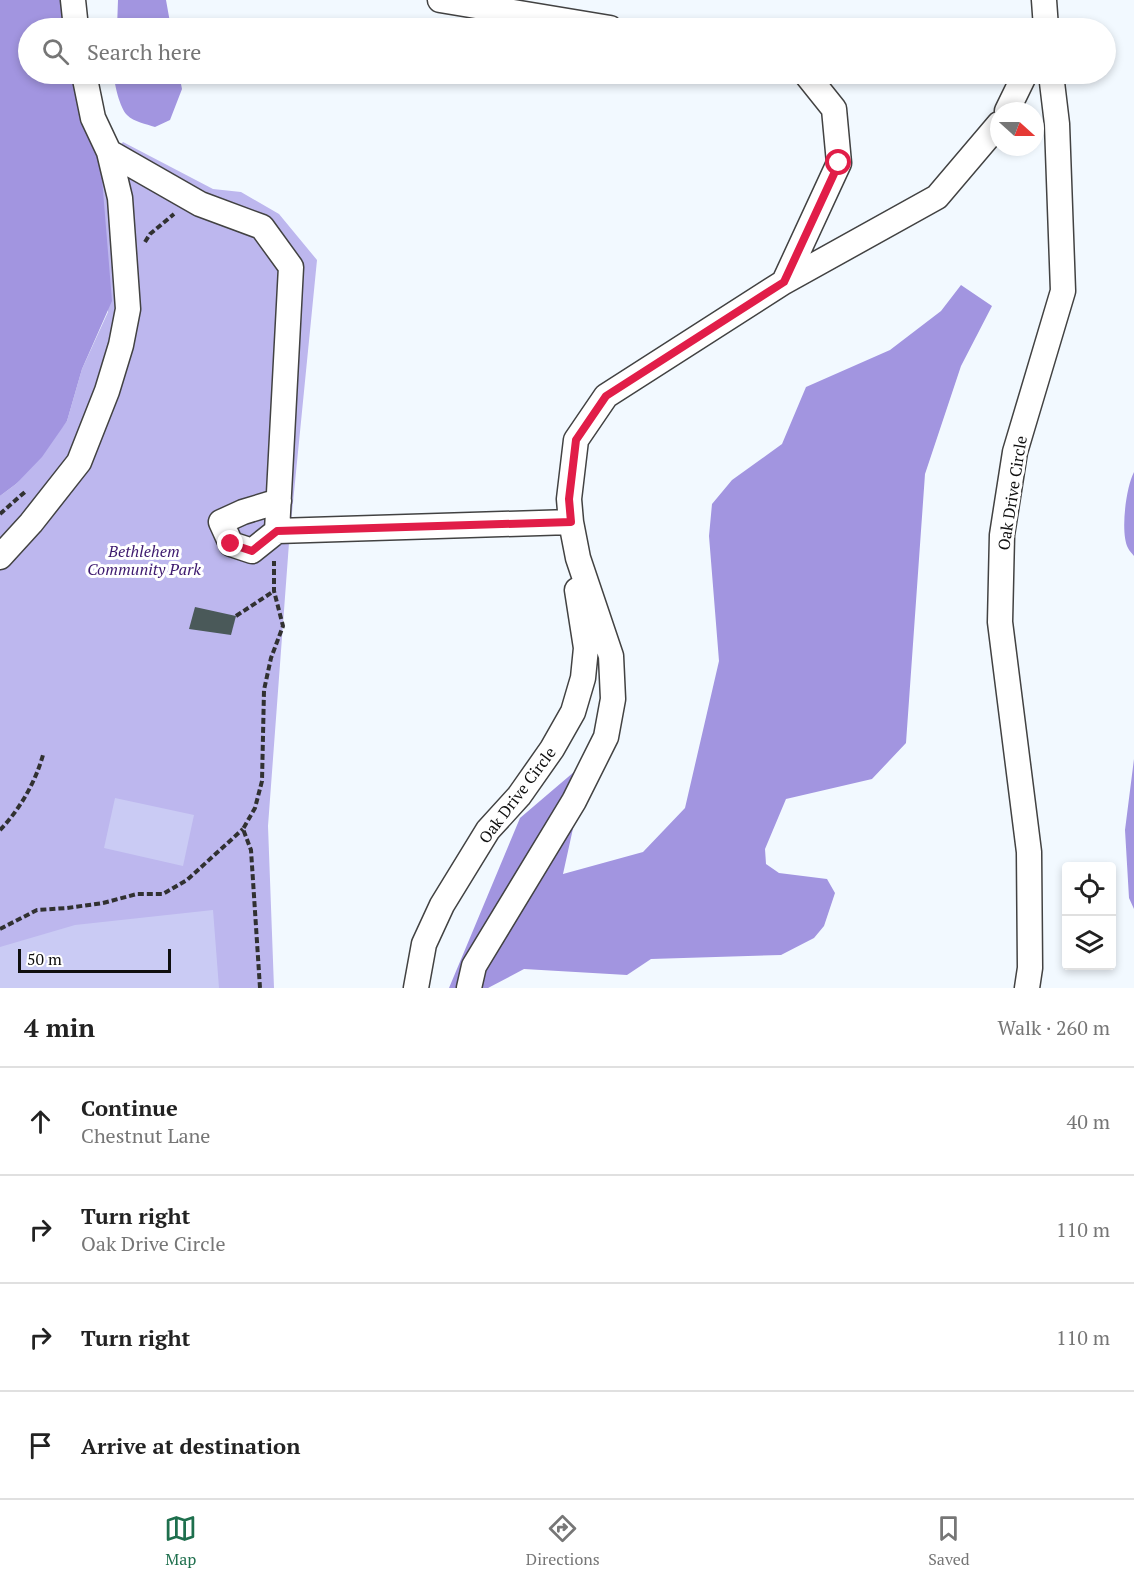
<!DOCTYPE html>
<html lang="en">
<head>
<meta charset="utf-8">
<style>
	body { margin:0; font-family:"PT Serif",serif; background:#f6f6f6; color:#222 }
	.controls { position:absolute; right:18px; bottom:18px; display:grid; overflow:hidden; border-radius:6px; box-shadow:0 3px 9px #0003 }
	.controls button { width:54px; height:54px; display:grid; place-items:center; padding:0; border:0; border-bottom:2px solid #e0e0e0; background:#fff; color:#222; font:30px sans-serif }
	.compass { position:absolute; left:990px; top:102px; width:54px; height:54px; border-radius:50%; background:#fff; box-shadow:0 3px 9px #0003; rotate:111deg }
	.scale { position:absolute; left:18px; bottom:15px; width:153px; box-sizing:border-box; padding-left:6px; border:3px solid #0f0f0f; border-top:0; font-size:16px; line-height:21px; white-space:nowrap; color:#0f0f0f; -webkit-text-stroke:4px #fff; paint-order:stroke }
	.stop { position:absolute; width:18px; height:18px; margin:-14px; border:4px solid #e11d48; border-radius:50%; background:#fff }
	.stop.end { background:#e11d48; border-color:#fff; box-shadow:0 2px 6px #0008 }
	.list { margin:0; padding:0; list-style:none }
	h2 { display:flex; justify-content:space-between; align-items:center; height:78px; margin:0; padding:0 24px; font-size:26px }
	h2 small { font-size:20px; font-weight:400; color:#767676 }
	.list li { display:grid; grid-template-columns:39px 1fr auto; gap:18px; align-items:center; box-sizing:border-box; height:108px; padding:0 24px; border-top:2px solid #e0e0e0 }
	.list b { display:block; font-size:22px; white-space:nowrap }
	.list p { margin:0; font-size:20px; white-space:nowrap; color:#767676 }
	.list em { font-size:20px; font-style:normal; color:#767676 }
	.icon { flex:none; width:33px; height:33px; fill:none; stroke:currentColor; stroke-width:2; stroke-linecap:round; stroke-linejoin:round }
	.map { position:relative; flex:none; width:1134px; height:988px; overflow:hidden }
	.search { position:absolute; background:#fff; box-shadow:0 3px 9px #0003; left:18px; right:18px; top:18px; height:66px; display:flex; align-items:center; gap:15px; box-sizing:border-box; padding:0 21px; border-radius:33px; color:#767676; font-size:22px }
	.sheet { height:510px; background:#fff }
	nav { display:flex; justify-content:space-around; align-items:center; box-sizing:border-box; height:84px; border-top:2px solid #e0e0e0; background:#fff; font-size:16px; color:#767676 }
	nav a { display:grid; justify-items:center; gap:3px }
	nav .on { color:#1e6f4d }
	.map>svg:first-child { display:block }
	.green { fill:#bdb7ee }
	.forest { fill:#a295e0 }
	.pitch { fill:#cacbf4 }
	.building { fill:#4a5959 }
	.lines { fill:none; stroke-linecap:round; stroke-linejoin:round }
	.minor-casing { stroke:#424242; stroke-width:27 }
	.path { stroke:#313131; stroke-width:4; stroke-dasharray:6 3; stroke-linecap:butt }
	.minor { stroke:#fff; stroke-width:24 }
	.route { stroke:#e11d48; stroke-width:8 }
	.labels { text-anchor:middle; stroke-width:6; stroke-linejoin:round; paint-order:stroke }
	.street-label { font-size:16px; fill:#0f0f0f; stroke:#fff }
	.park-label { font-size:16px; font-style:italic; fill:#3d196e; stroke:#fff }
</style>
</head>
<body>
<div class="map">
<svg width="1134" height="988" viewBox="0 0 1134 988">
	<rect width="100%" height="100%" fill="#f2f9ff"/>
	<path class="green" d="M 123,142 L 213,189 L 241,192 L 279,214 L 317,260 L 289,543 L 268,826 L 274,988 L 0,988 L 0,496 L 16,484 L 67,421 L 82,369 L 108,312 L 101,166 Z"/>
	<path class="forest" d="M 0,0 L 81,0 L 84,28 L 28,28 L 28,74 L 90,74 L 101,166 L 112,301 L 82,369 L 67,421 L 42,457 L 16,484 L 0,496 Z
		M 118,0 L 166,0 L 171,28 L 117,28 Z
		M 114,74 L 179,74 L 182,89 L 170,120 L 155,127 C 146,124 134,122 127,115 C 120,108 114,84 114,74 Z
		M 961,285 L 992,306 L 961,366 L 925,474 L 906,743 L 872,779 L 786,799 L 765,849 L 766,864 L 779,873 L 827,879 L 835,893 L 824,926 L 814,938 L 781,955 L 651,959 L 627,975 L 524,969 L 488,988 L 449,988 L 520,818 L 588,760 L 563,874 L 643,852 L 685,808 L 719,661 L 709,536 L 712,504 L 732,480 L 782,444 L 806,387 L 890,350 L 941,311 Z
		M 1134,472 L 1134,556 C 1132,553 1129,551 1128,548 C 1120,533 1126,487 1134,472 Z
		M 1134,759 L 1134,909 L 1129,898 L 1125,830 Z"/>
	<path class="pitch" d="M 115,798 L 194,815 L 183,866 L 104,848 Z
		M 213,910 L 219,988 L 0,988 L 0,947 L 75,925 Z"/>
	<path class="building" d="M 195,607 L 236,616 L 231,635 L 189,629 Z"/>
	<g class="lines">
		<defs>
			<path id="minor" d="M 73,0 L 76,28
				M 440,0 L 610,28
				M 1044,0 L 1046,28
				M 84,74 L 93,118 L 109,152 L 200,204 L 262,227 L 291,267 L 277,531
				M 1007,111 L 1025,74
				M 784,282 L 839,163 L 834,109 L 806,74
				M 279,501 L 243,512 L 221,522 L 231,544 L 252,551 L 277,531 L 571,522
				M 0,557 L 31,523 L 79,462 L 107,391 L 121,345 L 128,309 L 120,198 L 109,152
				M 416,988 L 424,944 L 442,905 L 488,830 L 519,796 L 552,749 L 573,712 L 583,678 L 586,648 L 577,590
				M 469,988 L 474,966 L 574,801 L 606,737 L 613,699 L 611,656 L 578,558 L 571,522 L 569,499 L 576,440 L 606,396 L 784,282 L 937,197 L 999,124
				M 1027,988 L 1030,968 L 1029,852 L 1000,622 L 1002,535 L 1015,452 L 1063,291 L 1057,124 L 1051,74"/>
		</defs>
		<use href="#minor" class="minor-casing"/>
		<path class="path" d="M 145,242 L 150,234 L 174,214
			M 0,514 L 26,491
			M 236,616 L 274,591
			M 0,830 C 20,809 35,783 43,755
			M 0,929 L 37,910 L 67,908 L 103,903 L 137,894 L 163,894 L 187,880 L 243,829
			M 260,988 L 251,850 L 243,829 L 255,808 L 262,781 L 264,690 L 271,658 L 283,626 L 274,591 L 274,561"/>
		<use href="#minor" class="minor"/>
	</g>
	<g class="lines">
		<path class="route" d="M 231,544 L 252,551 L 277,531 L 571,522 L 569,499 L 576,440 L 606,396 L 784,282 L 839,163"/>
	</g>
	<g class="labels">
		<g class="street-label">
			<text transform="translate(1012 493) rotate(-81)" y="6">Oak Drive Circle</text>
			<text transform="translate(517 795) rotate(-53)" y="6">Oak Drive Circle</text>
		</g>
		<g class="park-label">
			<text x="144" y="557">Bethlehem<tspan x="144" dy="18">Community Park</tspan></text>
		</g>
	</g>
</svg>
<div class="controls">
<button><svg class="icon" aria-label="locate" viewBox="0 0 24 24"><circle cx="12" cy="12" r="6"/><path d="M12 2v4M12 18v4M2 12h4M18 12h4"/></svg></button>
<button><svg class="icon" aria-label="layers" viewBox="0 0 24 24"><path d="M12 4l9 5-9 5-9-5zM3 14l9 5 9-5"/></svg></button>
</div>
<svg class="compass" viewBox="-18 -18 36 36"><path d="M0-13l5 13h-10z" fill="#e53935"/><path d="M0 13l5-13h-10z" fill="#767676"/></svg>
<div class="scale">50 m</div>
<div class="stop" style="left:839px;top:163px"></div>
<div class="stop end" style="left:231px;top:544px"></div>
<div class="search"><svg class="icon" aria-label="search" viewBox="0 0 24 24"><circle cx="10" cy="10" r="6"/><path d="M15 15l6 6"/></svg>Search here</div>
</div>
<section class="sheet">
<h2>4 min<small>Walk · 260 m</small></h2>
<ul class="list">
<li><svg class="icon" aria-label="ahead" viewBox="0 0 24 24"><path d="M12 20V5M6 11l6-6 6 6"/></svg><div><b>Continue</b><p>Chestnut Lane</p></div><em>40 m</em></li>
<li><svg class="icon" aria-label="right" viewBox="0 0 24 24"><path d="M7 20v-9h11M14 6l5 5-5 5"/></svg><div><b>Turn right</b><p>Oak Drive Circle</p></div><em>110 m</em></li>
<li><svg class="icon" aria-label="right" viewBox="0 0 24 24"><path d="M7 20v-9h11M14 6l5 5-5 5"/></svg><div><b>Turn right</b></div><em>110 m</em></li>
<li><svg class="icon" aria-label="arrive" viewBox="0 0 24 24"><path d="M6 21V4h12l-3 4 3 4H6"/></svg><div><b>Arrive at destination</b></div></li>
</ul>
</section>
<nav>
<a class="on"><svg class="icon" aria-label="map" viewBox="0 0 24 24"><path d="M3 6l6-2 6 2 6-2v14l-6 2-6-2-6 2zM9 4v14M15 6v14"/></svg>Map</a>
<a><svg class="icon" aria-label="directions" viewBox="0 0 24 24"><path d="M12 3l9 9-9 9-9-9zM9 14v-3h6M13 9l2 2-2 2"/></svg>Directions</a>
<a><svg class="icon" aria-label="saved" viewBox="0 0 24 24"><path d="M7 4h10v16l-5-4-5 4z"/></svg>Saved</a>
</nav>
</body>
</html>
